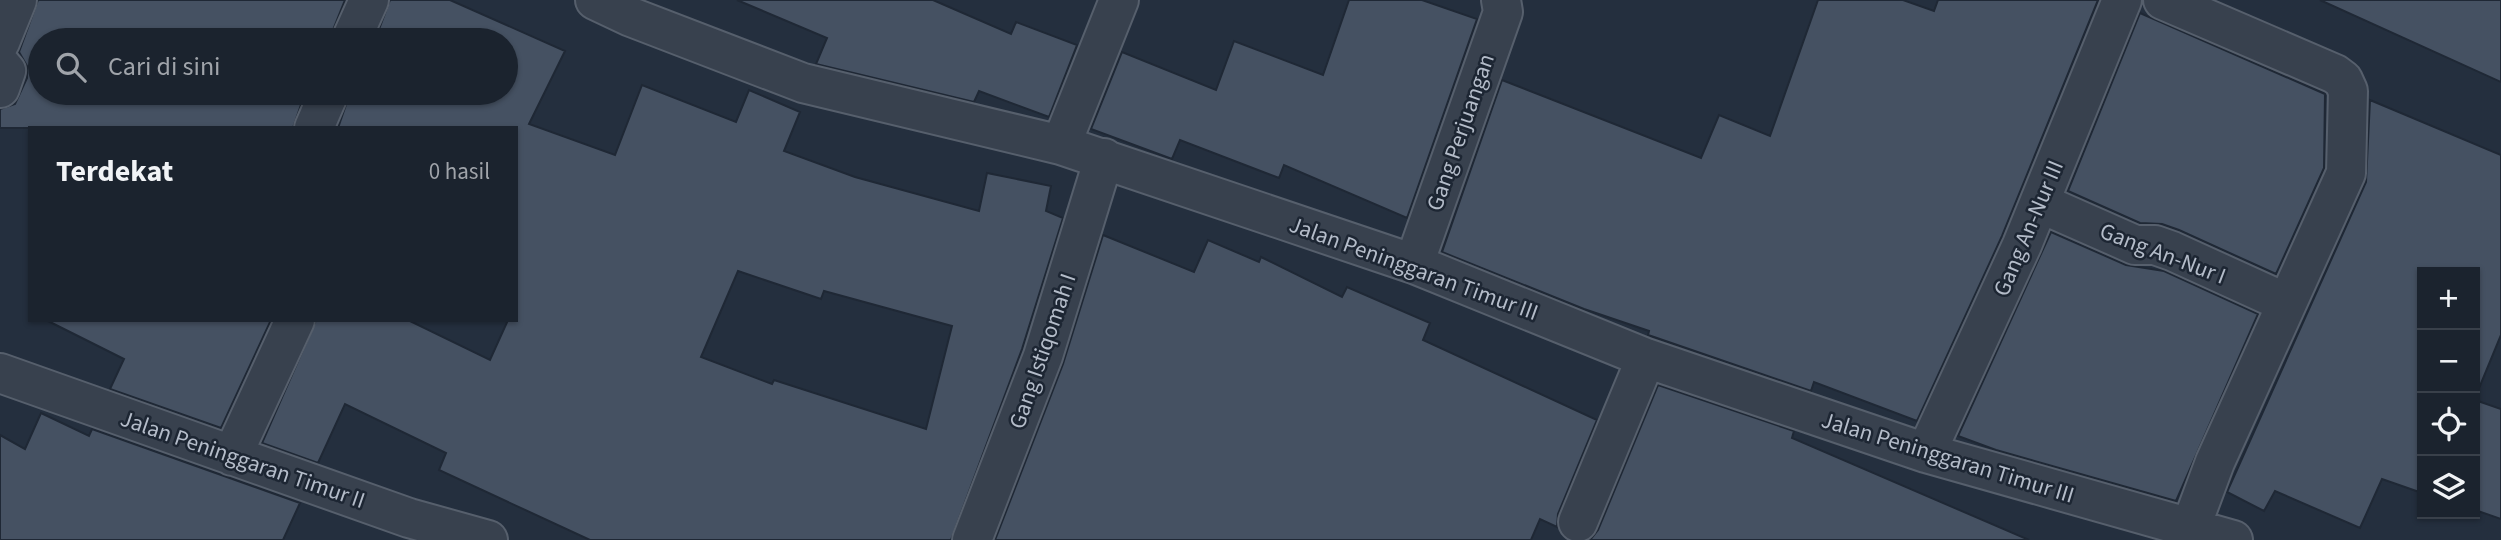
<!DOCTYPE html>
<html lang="id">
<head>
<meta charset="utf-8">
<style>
	body { margin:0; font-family:"Source Sans 3",sans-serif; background:#282f3a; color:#f1f3f6 }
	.controls { position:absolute; right:21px; bottom:21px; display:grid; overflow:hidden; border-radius:0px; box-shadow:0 2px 5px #0004 }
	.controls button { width:63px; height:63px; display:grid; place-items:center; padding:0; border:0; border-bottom:2px solid #39404a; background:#1b232e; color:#f1f3f6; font:35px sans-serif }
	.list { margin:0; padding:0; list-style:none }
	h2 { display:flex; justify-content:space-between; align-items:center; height:91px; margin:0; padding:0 28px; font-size:30px }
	h2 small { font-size:23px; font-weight:400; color:#a0a4aa }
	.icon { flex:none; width:38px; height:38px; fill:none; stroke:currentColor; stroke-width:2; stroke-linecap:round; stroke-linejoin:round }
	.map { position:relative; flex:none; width:2501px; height:540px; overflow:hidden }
	.search { position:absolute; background:#1b232e; box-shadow:0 2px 5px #0004; left:28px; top:28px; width:490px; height:77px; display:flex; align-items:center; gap:18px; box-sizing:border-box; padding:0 24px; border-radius:38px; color:#a0a4aa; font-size:26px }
	.panel { position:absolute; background:#1b232e; box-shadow:0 2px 5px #0004; left:28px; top:126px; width:490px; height:196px; border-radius:0px }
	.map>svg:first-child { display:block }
	.building { fill:#455162; stroke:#1f2835; stroke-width:2; fill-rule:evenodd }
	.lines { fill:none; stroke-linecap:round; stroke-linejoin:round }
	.minor-casing { stroke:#565f6c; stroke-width:42 }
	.minor { stroke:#38414e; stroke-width:38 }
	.labels { text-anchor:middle; stroke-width:5; stroke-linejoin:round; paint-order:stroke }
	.street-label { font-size:23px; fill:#b4bcc9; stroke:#1d2633 }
</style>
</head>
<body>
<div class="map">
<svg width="2501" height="540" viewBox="0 0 2501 540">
	<rect width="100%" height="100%" fill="#242f3e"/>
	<path class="building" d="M 38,0 L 345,0 L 329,40 L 40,40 L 40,93 L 305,93 L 293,128 L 0,128 L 0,109 L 15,104 L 27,78 L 27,66 L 19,52 Z
		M 390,0 L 450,0 L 565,51 L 529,124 L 615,155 L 642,85 L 736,122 L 749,90 L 800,112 L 784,151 L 855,177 L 979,211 L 987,173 L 1051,186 L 1046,211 L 1063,218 L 1022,349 L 951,540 L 590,540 L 439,470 L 446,453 L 345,404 L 318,463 L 262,443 L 316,320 L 408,320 L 490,360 L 508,320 L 516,320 L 516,128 L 338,128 L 350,93 L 506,93 L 506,40 L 375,40 ZM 738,271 L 821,299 L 824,291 L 952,326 L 926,429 L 774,380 L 772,384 L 701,357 Z
		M 737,0 L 933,0 L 1011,34 L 1016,22 L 1077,45 L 1049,117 L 979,91 L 974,102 L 816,64 L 827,38 Z
		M 1349,0 L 1422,0 L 1477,19 L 1407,218 L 1284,165 L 1279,178 L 1180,140 L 1172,159 L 1091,129 L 1122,52 L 1216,90 L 1234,41 L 1323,75 Z
		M 1818,0 L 1903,0 L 1934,11 L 1938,0 L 2098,0 L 2002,236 L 1917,421 L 1814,382 L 1811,391 L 1654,337 L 1648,335 L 1649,331 L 1584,309 L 1442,252 L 1502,80 L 1701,158 L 1719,115 L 1770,136 Z
		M 2320,0 L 2501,0 L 2501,82 Z
		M 2140,13 L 2325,94 L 2324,168 L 2276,274 L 2179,230 L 2162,224 L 2140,223 L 2068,191 Z
		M 2370,100 L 2501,155 L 2501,335 L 2475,398 L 2475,272 L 2422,272 L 2422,493 L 2382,479 L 2360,528 L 2275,491 L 2264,511 L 2227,492 L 2366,182 Z
		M 2051,232 L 2126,265 L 2164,271 L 2258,314 L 2176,501 L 1996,450 L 1958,436 Z
		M 1103,235 L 1194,272 L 1208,240 L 1259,262 L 1261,257 L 1342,297 L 1347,287 L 1430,323 L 1423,340 L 1597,420 L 1558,514 L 1557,527 L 1540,519 L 1531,540 L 995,540 L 1063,364 Z
		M 46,320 L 271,320 L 221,428 L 110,389 L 124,359 Z
		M 1658,385 L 1794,431 L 1792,438 L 2029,540 L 1590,540 L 1598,530 Z
		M 2475,400 L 2501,409 L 2501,519 L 2475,510 Z
		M 41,413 L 89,436 L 92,429 L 300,503 L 283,540 L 0,540 L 0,435 L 25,449 Z"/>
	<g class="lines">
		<defs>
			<path id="minor" d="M 595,0 L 631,17 L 803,83 L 1061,145 L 1414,264 L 1646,358 L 1926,453 L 2233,540
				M 2163,0 L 2335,74 L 2343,80 L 2348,91 L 2346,173 L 2215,462 L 2190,529
				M 351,40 L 369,0
				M 0,42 L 17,0
				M 0,64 L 6,71 L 0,88
				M 314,128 L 329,93
				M 1061,145 L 1119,0
				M 2040,203 L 2135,245 L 2155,245 L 2172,251 L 2286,303
				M 1414,264 L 1503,12 L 1501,0
				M 0,373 L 409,518 L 488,540
				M 1926,453 L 2022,245 L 2122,0
				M 232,456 L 295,320
				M 1578,522 L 1646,358
				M 972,540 L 1043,356 L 1104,158"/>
		</defs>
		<use href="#minor" class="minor-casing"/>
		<use href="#minor" class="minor"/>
	</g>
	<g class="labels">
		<g class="street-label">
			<text transform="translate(1460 132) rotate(-71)" y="8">Gang Perjuangan</text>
			<text transform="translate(2028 228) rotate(-67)" y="8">Gang An-Nur III</text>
			<text transform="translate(2163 253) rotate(21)" y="8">Gang An-Nur I</text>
			<text transform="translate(1414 268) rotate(20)" y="8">Jalan Peninggaran Timur III</text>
			<text transform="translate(1042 351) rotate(-71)" y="8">Gang Istiqomah I</text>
			<text transform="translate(1948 457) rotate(17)" y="8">Jalan Peninggaran Timur III</text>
			<text transform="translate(243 459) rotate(19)" y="8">Jalan Peninggaran Timur II</text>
		</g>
	</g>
</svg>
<div class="controls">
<button>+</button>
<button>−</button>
<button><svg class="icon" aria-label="locate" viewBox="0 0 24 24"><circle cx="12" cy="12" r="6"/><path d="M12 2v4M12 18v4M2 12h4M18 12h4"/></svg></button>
<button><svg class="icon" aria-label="layers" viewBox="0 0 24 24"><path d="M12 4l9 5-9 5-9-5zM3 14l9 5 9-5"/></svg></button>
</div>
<div class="search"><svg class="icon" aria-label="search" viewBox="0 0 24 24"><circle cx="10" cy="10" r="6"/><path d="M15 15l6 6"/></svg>Cari di sini</div>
<section class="panel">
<h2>Terdekat<small>0 hasil</small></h2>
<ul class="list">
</ul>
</section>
</div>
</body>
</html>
